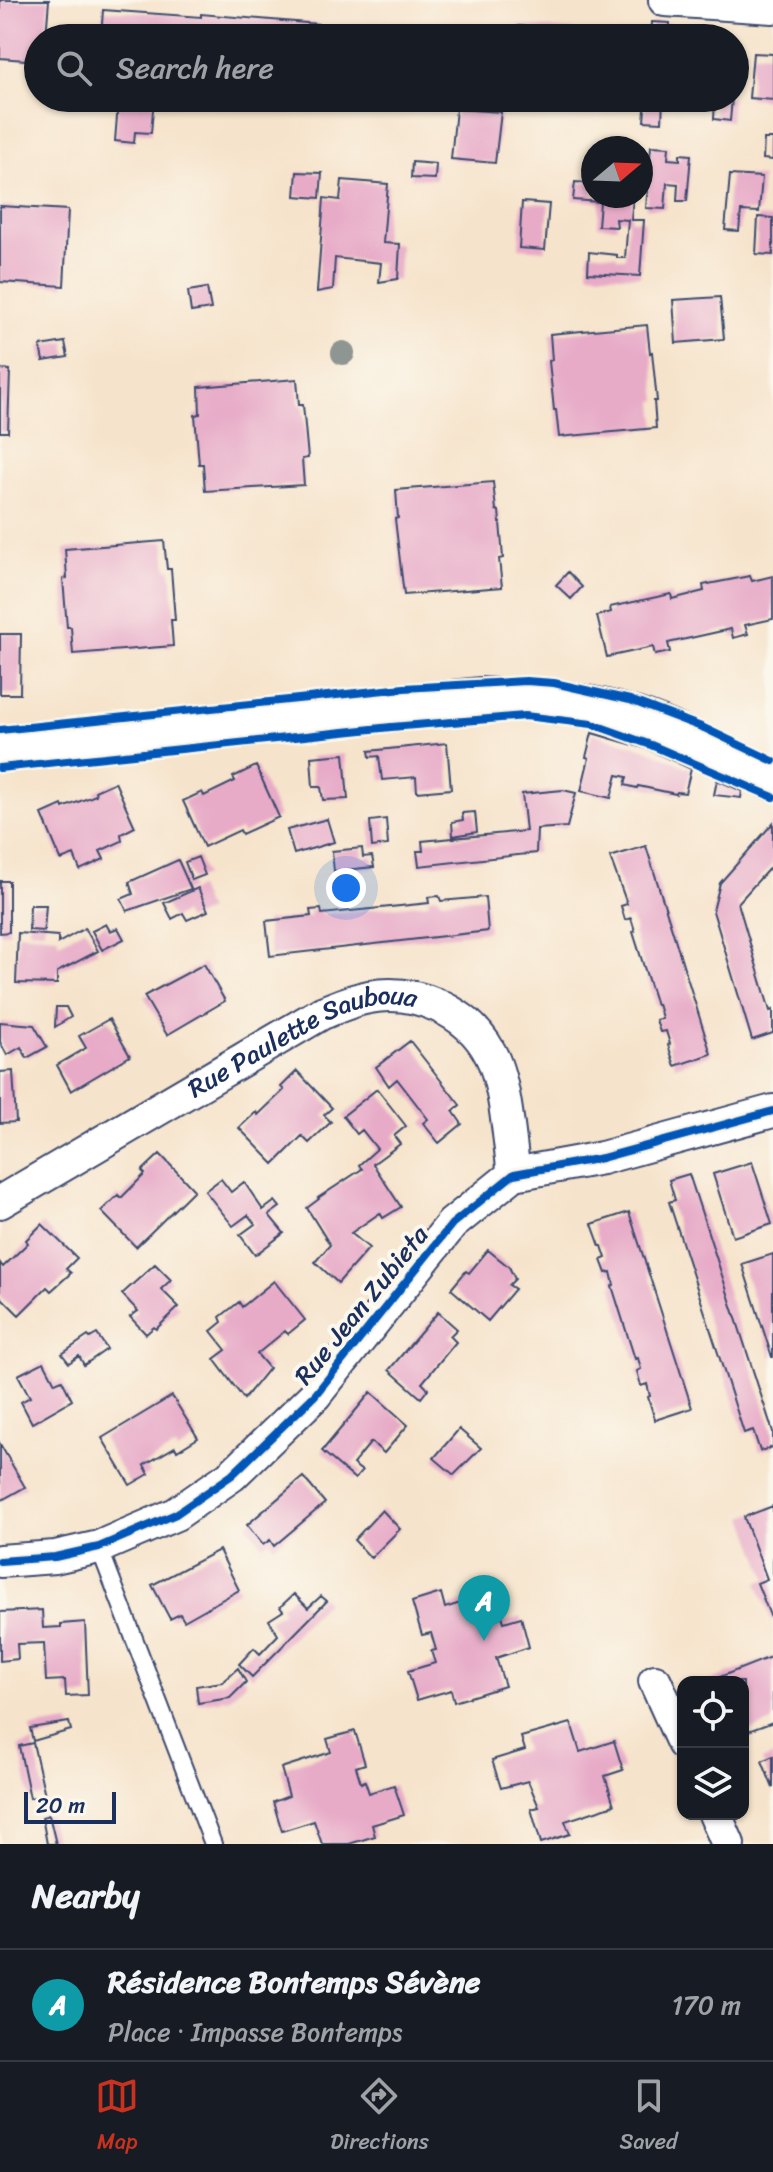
<!DOCTYPE html>
<html lang="en">
<head>
<meta charset="utf-8">
<style>
	body { margin:0; font-family:Sriracha,sans-serif; background:#20242c; color:#f1f3f6 }
	.controls { position:absolute; right:24px; bottom:24px; display:grid; overflow:hidden; border-radius:16px; box-shadow:0 2px 6px #0004 }
	.controls button { width:72px; height:72px; display:grid; place-items:center; padding:0; border:0; border-bottom:2px solid #363941; background:#171b24; color:#f1f3f6; font:40px sans-serif }
	.compass { position:absolute; left:581px; top:136px; width:72px; height:72px; border-radius:50%; background:#171b24; box-shadow:0 2px 6px #0004; rotate:71deg }
	.scale { position:absolute; left:24px; bottom:20px; width:92px; box-sizing:border-box; padding-left:8px; border:4px solid #1b2f5e; border-top:0; font-size:22px; line-height:28px; white-space:nowrap; color:#1b2f5e; -webkit-text-stroke:6px #fbf7ec; paint-order:stroke }
	.you { position:absolute; left:346px; top:888px; width:28px; height:28px; margin:-20px; border:6px solid #fff; border-radius:50%; background:#1a73e8; box-shadow:0 0 0 12px #1a73e833 }
	.badge { display:grid; place-items:center; width:52px; height:52px; border-radius:50%; background:#c8321e; color:#fff; font-size:26px; font-weight:700 }
	.pin { position:absolute; translate:-50% -66px; filter:drop-shadow(0 2px 4px #0008) }
	.pin::after { content:''; position:absolute; top:42px; width:28px; height:24px; background:inherit; clip-path:polygon(0 0,100% 0,50% 100%) }
	.list { margin:0; padding:0; list-style:none }
	h2 { display:flex; justify-content:space-between; align-items:center; height:104px; margin:0; padding:0 32px; font-size:34px }
	h2 small { font-size:26px; font-weight:400; color:#9ea1a6 }
	.list li { display:grid; grid-template-columns:52px 1fr auto; gap:24px; align-items:center; box-sizing:border-box; height:112px; padding:0 32px; border-top:2px solid #363941 }
	.list b { display:block; font-size:30px; white-space:nowrap }
	.list p { margin:0; font-size:26px; white-space:nowrap; color:#9ea1a6 }
	.list em { font-size:26px; font-style:normal; color:#9ea1a6 }
	.icon { flex:none; width:44px; height:44px; fill:none; stroke:currentColor; stroke-width:2; stroke-linecap:round; stroke-linejoin:round }
	.map { position:relative; flex:none; width:773px; height:1844px; overflow:hidden }
	.search { position:absolute; background:#171b24; box-shadow:0 2px 6px #0004; left:24px; right:24px; top:24px; height:88px; display:flex; align-items:center; gap:20px; box-sizing:border-box; padding:0 28px; border-radius:44px; color:#9ea1a6; font-size:30px }
	.sheet { height:216px; background:#171b24 }
	nav { display:flex; justify-content:space-around; align-items:center; box-sizing:border-box; height:112px; border-top:2px solid #363941; background:#171b24; font-size:22px; color:#9ea1a6 }
	nav a { display:grid; justify-items:center; gap:4px }
	nav .on { color:#c8321e }
	.map>svg:first-child { display:block }
	.building { fill:#e7aac7 }
	.lines { fill:none; stroke-linecap:round; stroke-linejoin:round }
	.service-casing { stroke:#3c4a6e; stroke-width:20 }
	.minor-casing { stroke:#3c4a6e; stroke-width:36 }
	.tertiary-casing { stroke:#3c4a6e; stroke-width:44 }
	.service { stroke:#fff; stroke-width:16 }
	.minor { stroke:#fff; stroke-width:32 }
	.tertiary { stroke:#fff; stroke-width:40 }
	.cycleway-casing { stroke:#fbf7ec; stroke-width:13 }
	.cycleway { stroke:#0057b8; stroke-width:8 }
	.tree { fill:#8f9592 }
	.labels { text-anchor:middle; stroke-width:8; stroke-linejoin:round; paint-order:stroke }
	.street-label { font-size:26px; fill:#1b2f5e; stroke:#fbf7ec }
</style>
</head>
<body>
<div class="map">
<svg width="773" height="1844" viewBox="0 0 773 1844">
	<rect width="100%" height="100%" fill="#fbf7ec"/>
	<filter id="ink" filterUnits="userSpaceOnUse"><feTurbulence type="fractalNoise" baseFrequency=".0125" numOctaves="2"/><feDisplacementMap in="SourceGraphic" scale="16" xChannelSelector="R" yChannelSelector="G"/><feConvolveMatrix kernelMatrix="1 2 1 2 8 2 1 2 1" color-interpolation-filters="sRGB"/></filter>
	<filter id="wash" filterUnits="userSpaceOnUse"><feTurbulence type="fractalNoise" baseFrequency=".006" numOctaves="4" result="noise"/><feDisplacementMap in="SourceGraphic" scale="32" xChannelSelector="R" yChannelSelector="G"/><feGaussianBlur stdDeviation="1.8" result="paint"/><feColorMatrix in="noise" values="0 0 0 0 0 0 0 0 0 0 0 0 0 0 0 0 0 1.4 0 .05"/><feComposite in="paint" operator="in"/></filter>
	<g filter="url(#wash)">
		<rect width="100%" height="100%" fill="#f6e3cb"/>
		<g id="blocks">
			<path class="building" d="M 0,0 L 49,0 L 46,38 L 38,38 L 38,61 L 0,58 Z
				M 103,10 L 201,17 L 201,14 L 318,24 L 316,38 L 101,38 Z
				M 652,22 L 670,23 L 669,38 L 651,38 Z
				M 519,26 L 580,31 L 580,38 L 435,38 L 435,28 L 518,35 Z
				M 352,27 L 398,31 L 398,38 L 351,38 Z
				M 753,53 L 773,54 L 773,100 L 749,98 Z
				M 128,98 L 154,98 L 151,133 L 135,132 L 134,143 L 115,141 L 118,104 L 127,105 Z
				M 646,98 L 663,98 L 662,122 L 644,121 Z
				M 705,98 L 732,98 L 730,121 L 714,119 L 715,101 L 705,100 Z
				M 456,109 L 501,112 L 495,163 L 451,159 Z
				M 764,139 L 773,139 L 773,160 L 763,159 Z
				M 651,146 L 669,147 L 668,159 L 680,160 L 680,154 L 691,155 L 687,201 L 677,201 L 678,184 L 667,183 L 665,209 L 646,208 Z
				M 412,162 L 436,164 L 435,179 L 411,178 Z
				M 593,168 L 593,196 L 633,196 L 631,220 L 644,220 L 640,276 L 588,273 L 589,252 L 617,255 L 617,258 L 625,258 L 628,220 L 616,219 L 617,227 L 598,226 L 600,202 L 573,200 L 575,182 L 588,183 L 589,173 Z
				M 297,172 L 322,173 L 320,198 L 295,196 Z
				M 730,175 L 762,177 L 759,212 L 741,211 L 739,231 L 725,230 Z
				M 342,180 L 388,184 L 383,243 L 400,244 L 398,279 L 379,282 L 381,263 L 335,258 L 333,289 L 317,292 L 324,198 L 340,200 Z
				M 522,202 L 549,204 L 545,250 L 519,248 Z
				M 0,206 L 68,210 L 64,286 L 0,282 Z
				M 758,217 L 773,218 L 773,255 L 756,254 Z
				M 207,288 L 211,309 L 191,312 L 188,291 Z
				M 720,297 L 724,339 L 676,343 L 673,300 Z
				M 647,325 L 650,353 L 652,352 L 657,401 L 654,401 L 656,428 L 559,437 L 556,410 L 554,410 L 549,361 L 552,360 L 550,334 Z
				M 65,342 L 68,357 L 43,361 L 40,346 Z
				M 0,369 L 10,370 L 8,432 L 0,432 Z
				M 297,379 L 299,405 L 303,405 L 308,458 L 302,459 L 304,485 L 205,491 L 203,464 L 199,464 L 195,415 L 200,414 L 199,387 Z
				M 493,482 L 496,510 L 499,511 L 503,558 L 499,559 L 502,587 L 404,595 L 395,519 L 398,518 L 396,490 Z
				M 164,541 L 167,569 L 171,569 L 175,620 L 171,620 L 173,646 L 73,654 L 71,627 L 67,627 L 63,579 L 67,578 L 65,549 Z
				M 568,572 L 582,587 L 571,599 L 556,585 Z
				M 750,576 L 752,581 L 773,576 L 773,619 L 745,625 L 748,634 L 733,638 L 731,629 L 668,643 L 670,652 L 655,655 L 653,647 L 607,657 L 597,616 L 611,612 L 610,607 L 671,594 L 672,599 L 704,591 L 703,585 Z
				M 0,634 L 21,634 L 20,694 L 0,694 Z
				M 592,733 L 647,749 L 691,769 L 685,793 L 677,792 L 676,794 L 638,786 L 637,788 L 625,785 L 627,777 L 617,775 L 611,798 L 581,791 L 589,758 L 586,757 Z
				M 447,743 L 451,789 L 417,792 L 416,777 L 382,780 L 379,756 L 370,757 L 369,751 Z
				M 344,754 L 348,799 L 323,800 L 321,787 L 313,787 L 311,757 Z
				M 256,766 L 279,817 L 242,834 L 240,830 L 204,847 L 183,801 L 202,792 L 204,796 L 235,781 L 233,777 Z
				M 717,780 L 742,791 L 741,798 L 714,795 Z
				M 115,782 L 135,827 L 121,834 L 122,841 L 100,851 L 104,859 L 80,870 L 74,855 L 61,860 L 42,814 L 62,805 L 63,808 L 96,795 L 95,791 Z
				M 563,790 L 576,793 L 567,827 L 537,829 L 536,853 L 419,866 L 417,851 L 423,851 L 422,841 L 526,831 L 522,794 Z
				M 475,812 L 477,832 L 453,836 L 452,822 L 463,820 L 462,813 Z
				M 327,819 L 334,842 L 294,854 L 287,830 Z
				M 386,819 L 388,845 L 372,847 L 370,821 Z
				M 773,823 L 773,864 L 738,903 L 770,1011 L 773,1010 L 773,1033 L 752,1040 L 713,911 L 720,883 Z
				M 646,846 L 711,1054 L 675,1066 L 668,1045 L 670,1044 L 666,1031 L 660,1032 L 656,1020 L 662,1018 L 658,1004 L 656,1005 L 633,932 L 635,931 L 631,918 L 625,920 L 621,906 L 627,904 L 610,857 Z
				M 362,848 L 363,857 L 372,856 L 374,867 L 334,871 L 332,851 Z
				M 198,857 L 205,875 L 192,880 L 185,862 Z
				M 178,860 L 191,889 L 127,911 L 121,899 L 133,894 L 129,882 Z
				M 0,881 L 9,881 L 9,932 L 0,933 Z
				M 198,888 L 208,911 L 187,920 L 183,913 L 172,919 L 164,903 Z
				M 439,896 L 441,901 L 485,897 L 488,931 L 270,956 L 266,921 L 311,916 L 310,910 L 321,909 L 322,914 L 429,903 L 428,897 Z
				M 30,905 L 46,905 L 44,931 L 29,930 Z
				M 106,924 L 110,931 L 118,928 L 124,939 L 102,950 L 92,931 Z
				M 85,928 L 98,951 L 57,972 L 57,984 L 16,983 L 18,933 L 58,936 L 58,943 Z
				M 204,964 L 225,1001 L 167,1035 L 144,996 Z
				M 56,1007 L 66,1007 L 71,1017 L 55,1027 Z
				M 109,1019 L 130,1056 L 71,1091 L 57,1065 L 86,1048 L 79,1036 Z
				M 0,1022 L 34,1025 L 47,1047 L 27,1058 L 21,1047 L 7,1055 L 0,1042 Z
				M 410,1041 L 460,1105 L 453,1111 L 462,1124 L 439,1143 L 423,1123 L 428,1119 L 397,1079 L 389,1086 L 376,1067 Z
				M 13,1071 L 16,1122 L 0,1123 L 0,1072 Z
				M 297,1071 L 332,1108 L 324,1115 L 331,1122 L 309,1143 L 302,1136 L 274,1164 L 239,1128 L 256,1112 L 258,1115 L 284,1090 L 281,1087 Z
				M 377,1089 L 406,1126 L 394,1136 L 400,1144 L 373,1164 L 401,1207 L 383,1218 L 380,1213 L 351,1233 L 369,1248 L 338,1283 L 315,1262 L 330,1245 L 307,1208 L 319,1199 L 318,1198 L 362,1169 L 359,1165 L 377,1149 L 362,1130 L 357,1134 L 343,1116 Z
				M 160,1154 L 194,1190 L 136,1247 L 101,1211 L 118,1195 L 121,1198 L 145,1174 L 142,1171 Z
				M 752,1162 L 772,1224 L 733,1237 L 713,1174 Z
				M 689,1174 L 773,1432 L 773,1447 L 760,1451 L 753,1430 L 744,1433 L 669,1202 L 675,1200 L 669,1180 Z
				M 221,1179 L 231,1192 L 244,1182 L 263,1210 L 275,1201 L 280,1207 L 269,1215 L 284,1233 L 255,1255 L 240,1235 L 255,1224 L 248,1215 L 233,1226 L 205,1191 Z
				M 629,1212 L 692,1408 L 655,1420 L 648,1397 L 650,1396 L 647,1384 L 641,1386 L 637,1371 L 641,1369 L 638,1358 L 635,1359 L 612,1286 L 614,1285 L 611,1272 L 606,1273 L 601,1260 L 606,1258 L 602,1246 L 600,1246 L 592,1224 Z
				M 42,1224 L 77,1258 L 66,1269 L 71,1273 L 51,1291 L 47,1287 L 19,1315 L 0,1296 L 0,1263 L 3,1267 L 28,1243 L 26,1240 Z
				M 488,1250 L 509,1267 L 515,1279 L 509,1285 L 515,1289 L 488,1321 L 451,1289 L 466,1271 L 469,1273 Z
				M 773,1254 L 773,1357 L 772,1357 L 742,1264 Z
				M 155,1264 L 171,1280 L 161,1289 L 179,1307 L 156,1329 L 154,1327 L 146,1334 L 130,1317 L 138,1311 L 122,1294 Z
				M 274,1281 L 305,1320 L 288,1334 L 285,1331 L 257,1354 L 269,1368 L 244,1399 L 214,1359 L 226,1350 L 211,1331 L 222,1322 L 220,1317 L 239,1302 L 242,1307 Z
				M 438,1312 L 457,1329 L 450,1336 L 456,1342 L 422,1383 L 428,1389 L 421,1398 L 389,1370 Z
				M 97,1334 L 107,1349 L 84,1365 L 79,1356 L 69,1363 L 62,1354 L 88,1336 L 90,1338 Z
				M 44,1362 L 55,1383 L 62,1380 L 72,1400 L 32,1423 L 21,1402 L 30,1397 L 18,1375 Z
				M 371,1392 L 408,1425 L 384,1453 L 371,1442 L 353,1464 L 362,1471 L 355,1479 L 322,1451 Z
				M 172,1396 L 198,1438 L 177,1451 L 175,1447 L 144,1465 L 149,1474 L 130,1485 L 102,1438 Z
				M 459,1429 L 481,1448 L 454,1475 L 434,1458 Z
				M 0,1444 L 25,1487 L 0,1501 Z
				M 303,1477 L 325,1503 L 274,1546 L 270,1540 L 263,1545 L 247,1525 Z
				M 773,1506 L 773,1623 L 757,1583 L 767,1579 L 744,1517 Z
				M 382,1510 L 400,1529 L 371,1558 L 354,1540 Z
				M 219,1550 L 239,1590 L 184,1621 L 180,1614 L 170,1619 L 152,1585 Z
				M 495,1592 L 504,1622 L 521,1617 L 529,1647 L 496,1658 L 505,1686 L 454,1702 L 451,1690 L 417,1700 L 408,1671 L 435,1663 L 431,1651 L 436,1650 L 431,1633 L 422,1635 L 412,1602 L 441,1593 L 445,1608 Z
				M 294,1594 L 308,1608 L 321,1596 L 327,1601 L 252,1677 L 239,1664 L 254,1648 L 260,1654 L 278,1635 L 269,1620 L 283,1611 L 280,1607 Z
				M 42,1610 L 43,1628 L 61,1627 L 61,1624 L 85,1622 L 88,1695 L 66,1696 L 65,1680 L 46,1681 L 44,1643 L 17,1644 L 18,1659 L 0,1661 L 0,1612 Z
				M 773,1656 L 773,1722 L 743,1733 L 743,1682 L 707,1682 Z
				M 238,1668 L 246,1682 L 230,1698 L 198,1703 L 196,1686 L 222,1682 Z
				M 69,1722 L 71,1730 L 33,1741 L 30,1728 Z
				M 571,1723 L 580,1752 L 614,1741 L 623,1770 L 605,1776 L 614,1805 L 565,1821 L 570,1834 L 541,1843 L 531,1809 L 539,1807 L 528,1781 L 501,1788 L 492,1760 L 525,1750 L 521,1737 Z
				M 355,1731 L 365,1764 L 356,1767 L 361,1783 L 365,1781 L 369,1793 L 394,1785 L 404,1815 L 372,1825 L 375,1836 L 349,1844 L 322,1844 L 314,1821 L 282,1831 L 273,1802 L 289,1796 L 281,1768 L 331,1752 L 327,1739 Z
				M 33,1743 L 45,1795 L 30,1798 L 19,1746 Z
				M 773,1756 L 773,1788 L 762,1761 Z
				M 49,1815 L 56,1844 L 47,1844 L 42,1817 Z"/>
		</g>
	</g>
	<g filter="url(#ink)">
		<use href="#blocks" fill-opacity="0" stroke="#3c4a6e" stroke-width="2"/>
		<g class="lines">
			<defs>
				<path id="service" d="M 99,1547 L 213,1844"/>
				<g id="minor">
					<path d="M 665,0 L 773,7"/>
					<path id="s1" d="M 0,1202 L 322,1013 C 337,1007 352,1000 369,997 C 415,988 468,1011 490,1053 C 506,1082 509,1140 514,1174"/>
					<path d="M 0,1561 L 55,1557 L 99,1547 L 176,1514 L 232,1475 L 315,1395 L 452,1224 L 514,1174 L 602,1158 L 773,1111"/>
					<path d="M 655,1681 L 683,1743"/>
					<path d="M 715,1814 L 728,1844"/>
				</g>
				<path id="tertiary" d="M 0,747 L 481,698 C 528,699 576,701 621,714 C 673,728 724,758 773,780"/>
			</defs>
			<use href="#service" class="service-casing"/>
			<use href="#minor" class="minor-casing"/>
			<use href="#tertiary" class="tertiary-casing"/>
			<use href="#service" class="service"/>
			<use href="#minor" class="minor"/>
			<use href="#tertiary" class="tertiary"/>
			<defs>
				<path id="cycleway" d="M 0,730 L 404,688 L 526,681 L 554,683 L 630,700 L 704,728 L 773,761
					M 0,768 L 391,727 L 525,716 L 592,724 L 651,745 L 773,797
					M 0,1561 L 55,1557 L 99,1547 L 176,1514 L 232,1475 L 315,1395 L 452,1224 L 514,1174 L 602,1158 L 773,1111"/>
			</defs>
			<use href="#cycleway" class="cycleway-casing"/>
			<use href="#cycleway" class="cycleway"/>
		</g>
		<circle class="tree" cx="343" cy="353" r="12"/>
	</g>
	<g class="labels">
		<g class="street-label">
			<text dy="9" stroke="none"><textPath href="#s1" startOffset="346">Rue Paulette Sauboua</textPath></text>
			<text transform="translate(361 1305) rotate(-51)" y="9">Rue Jean Zubieta</text>
		</g>
	</g>
</svg>
<div class="controls">
<button><svg class="icon" aria-label="locate" viewBox="0 0 24 24"><circle cx="12" cy="12" r="6"/><path d="M12 2v4M12 18v4M2 12h4M18 12h4"/></svg></button>
<button><svg class="icon" aria-label="layers" viewBox="0 0 24 24"><path d="M12 4l9 5-9 5-9-5zM3 14l9 5 9-5"/></svg></button>
</div>
<svg class="compass" viewBox="-18 -18 36 36"><path d="M0-13l5 13h-10z" fill="#e53935"/><path d="M0 13l5-13h-10z" fill="#9ea1a6"/></svg>
<div class="scale">20 m</div>
<div class="you"></div>
<div class="pin badge" style="left:484px;top:1641px;background:#0f9aa8">A</div>
<div class="search"><svg class="icon" aria-label="search" viewBox="0 0 24 24"><circle cx="10" cy="10" r="6"/><path d="M15 15l6 6"/></svg>Search here</div>
</div>
<section class="sheet">
<h2>Nearby<small></small></h2>
<ul class="list">
<li><span class="badge" style="background:#0f9aa8">A</span><div><b>Résidence Bontemps Sévène</b><p>Place · Impasse Bontemps</p></div><em>170 m</em></li>
</ul>
</section>
<nav>
<a class="on"><svg class="icon" aria-label="map" viewBox="0 0 24 24"><path d="M3 6l6-2 6 2 6-2v14l-6 2-6-2-6 2zM9 4v14M15 6v14"/></svg>Map</a>
<a><svg class="icon" aria-label="directions" viewBox="0 0 24 24"><path d="M12 3l9 9-9 9-9-9zM9 14v-3h6M13 9l2 2-2 2"/></svg>Directions</a>
<a><svg class="icon" aria-label="saved" viewBox="0 0 24 24"><path d="M7 4h10v16l-5-4-5 4z"/></svg>Saved</a>
</nav>
</body>
</html>
